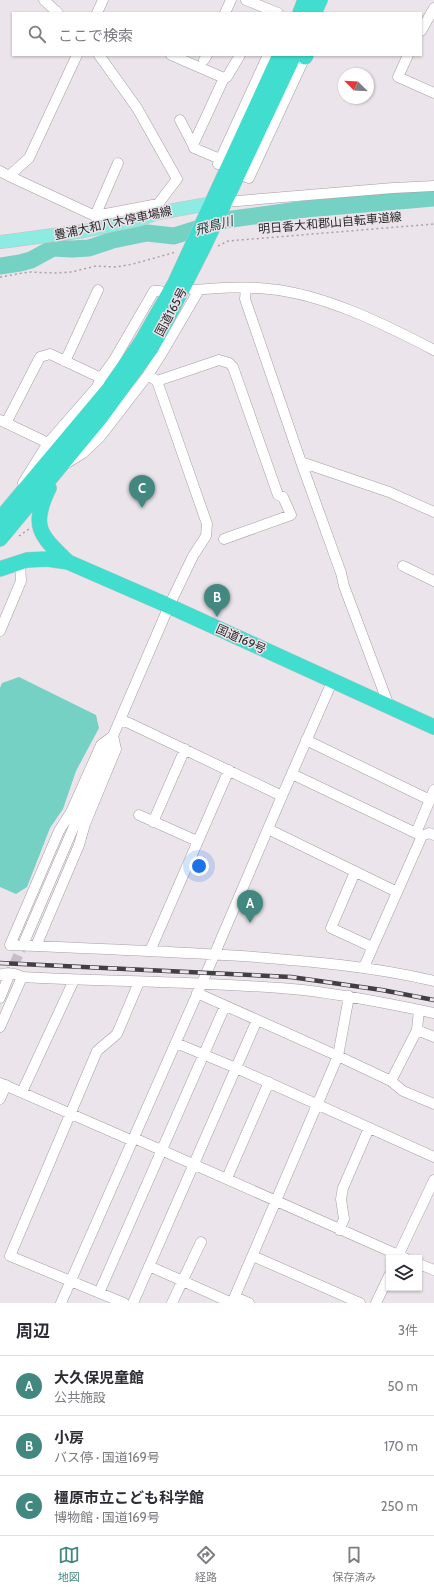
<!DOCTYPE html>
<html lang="ja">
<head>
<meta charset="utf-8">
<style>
	body { margin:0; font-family:Cabin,"Noto Sans JP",sans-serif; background:#f7f7f7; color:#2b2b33 }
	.controls { position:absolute; right:12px; bottom:12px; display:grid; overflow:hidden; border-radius:0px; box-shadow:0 1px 3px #0004 }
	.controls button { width:36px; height:36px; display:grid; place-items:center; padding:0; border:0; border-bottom:1px solid #e1e1e2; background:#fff; color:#2b2b33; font:20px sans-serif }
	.compass { position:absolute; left:338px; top:68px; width:36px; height:36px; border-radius:50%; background:#fff; box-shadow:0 1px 3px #0004; rotate:294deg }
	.you { position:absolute; left:199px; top:866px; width:14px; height:14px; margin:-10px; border:3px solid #fff; border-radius:50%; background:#1a73e8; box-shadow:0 0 0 6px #1a73e833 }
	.badge { display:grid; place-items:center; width:26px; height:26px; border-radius:50%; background:#428880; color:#fff; font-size:13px; font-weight:700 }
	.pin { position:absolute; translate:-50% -33px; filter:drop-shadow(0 1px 2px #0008) }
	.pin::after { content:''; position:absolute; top:21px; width:14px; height:12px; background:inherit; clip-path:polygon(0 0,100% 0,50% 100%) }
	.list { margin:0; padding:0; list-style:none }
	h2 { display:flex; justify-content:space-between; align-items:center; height:52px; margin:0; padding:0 16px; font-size:17px }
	h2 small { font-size:13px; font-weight:400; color:#7c7c81 }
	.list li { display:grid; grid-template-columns:26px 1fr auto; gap:12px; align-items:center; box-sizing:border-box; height:60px; padding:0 16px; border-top:1px solid #e1e1e2 }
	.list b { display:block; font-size:15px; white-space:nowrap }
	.list p { margin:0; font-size:13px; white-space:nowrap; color:#7c7c81 }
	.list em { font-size:13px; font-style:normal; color:#7c7c81 }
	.icon { flex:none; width:22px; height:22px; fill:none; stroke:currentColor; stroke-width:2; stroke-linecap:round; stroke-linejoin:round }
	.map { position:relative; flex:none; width:434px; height:1303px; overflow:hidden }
	.search { position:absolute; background:#fff; box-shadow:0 1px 3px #0004; left:12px; right:12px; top:12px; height:44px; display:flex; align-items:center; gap:10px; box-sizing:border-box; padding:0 14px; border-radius:0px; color:#7c7c81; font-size:15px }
	.sheet { height:232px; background:#fff }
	nav { display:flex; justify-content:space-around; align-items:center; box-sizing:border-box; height:56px; border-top:1px solid #e1e1e2; background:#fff; font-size:11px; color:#7c7c81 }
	nav a { display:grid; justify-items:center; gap:2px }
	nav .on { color:#428880 }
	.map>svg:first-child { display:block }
	.water { fill:#76d1c5 }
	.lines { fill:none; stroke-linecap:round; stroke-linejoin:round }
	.river { stroke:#76d1c5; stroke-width:17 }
	.minor-tunnel { stroke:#c5bec4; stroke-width:10; stroke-dasharray:10 5; stroke-linecap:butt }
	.minor-casing { stroke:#a59ea4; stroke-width:11 }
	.major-casing { stroke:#c4c3c4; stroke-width:14 }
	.highway-casing { stroke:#c4c3c4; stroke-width:16 }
	.path { stroke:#a8a3a8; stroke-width:1.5; stroke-dasharray:2 3; stroke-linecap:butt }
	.minor { stroke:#fff; stroke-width:10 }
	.major { stroke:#8debe2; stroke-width:13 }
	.highway { stroke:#41ddce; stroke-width:15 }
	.rail-casing { stroke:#423f42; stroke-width:4.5 }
	.rail { stroke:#ebe4ea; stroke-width:3; stroke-dasharray:9; stroke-linecap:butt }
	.labels { text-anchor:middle; stroke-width:3; stroke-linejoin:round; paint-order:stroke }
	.street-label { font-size:12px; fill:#2b282b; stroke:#ebe4ea }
	.water-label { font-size:13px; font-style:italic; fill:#17423d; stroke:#ebe4ea }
</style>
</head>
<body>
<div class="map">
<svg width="434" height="1303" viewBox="0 0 434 1303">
	<rect width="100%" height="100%" fill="#ebe4ea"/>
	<path class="water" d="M 19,677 L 96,715 L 99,728 L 76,771 L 63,809 L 50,828 L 27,887 L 16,894 L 0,887 L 0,688 L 2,683 Z"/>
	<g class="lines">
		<path class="river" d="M 0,266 L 20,263 L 31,260 L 53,248 L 72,249 L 89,248 L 113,240 L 147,233 L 174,236 L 225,220 L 306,209 L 434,198"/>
		<path class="minor-tunnel" d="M 8,978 L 25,940"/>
		<defs>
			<path id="minor" d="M 44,0 L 58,13
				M 246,0 L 278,13
				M 97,13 L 103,0
				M 225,13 L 231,0
				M 421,31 L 434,8
				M 77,55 L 29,158 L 9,176 L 95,216 L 158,204
				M 99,55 L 137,108 L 177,179 L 158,204 L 158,210
				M 171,55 L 224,78 L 193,145 L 194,148 L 220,159
				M 408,55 L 398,77 L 434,93
				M 204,60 L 207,55
				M 224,78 L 227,77 L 240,55
				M 180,120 L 193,145
				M 218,164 L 268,55
				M 0,171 L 9,176
				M 246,177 L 249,178 L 305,57
				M 225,202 L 393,188 L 434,186
				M 95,216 L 118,163
				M 246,288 L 245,299 L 301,462 L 341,573 L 344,586 L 389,706
				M 193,290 C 218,288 244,286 269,289 C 324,294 386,325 434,350
				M 64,361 L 68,355 L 98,290
				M 157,381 L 219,360 L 229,363 L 233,367 L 278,495 L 283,497 L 291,515 L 224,539
				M 0,420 L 48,443
				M 6,423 L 40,357 L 50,354 L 101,378
				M 301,462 L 389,492 L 434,512
				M 67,463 L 83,453 L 100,437 L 148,375 L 162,353 L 199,290
				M 23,483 L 48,443 L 97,387 L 101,378 L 114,360 L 154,291 L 160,291
				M 403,566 L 434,581
				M 0,631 L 21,581 L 20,562
				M 120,720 L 129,723 L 282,796
				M 113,736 L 116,749 L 85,824 L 79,845 L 36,946 L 10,945 L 59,831 L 71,812 L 101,745 Z
				M 306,740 L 430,800
				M 292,774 L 422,836
				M 139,815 L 197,841
				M 153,822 L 185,749
				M 268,829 L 397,892
				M 416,833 L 434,790
				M 355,872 L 331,928 L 372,947
				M 25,940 L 169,606 L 193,556 L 206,536 L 207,524 L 157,381 L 148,375
				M 36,946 C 105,949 174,952 242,956 C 307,961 371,966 434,981
				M 150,951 L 229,770
				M 364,967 L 422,836 L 429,833 L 434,835
				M 0,975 C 6,972 16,973 22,977 L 0,1027
				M 22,977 C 115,982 210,981 303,990 C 347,995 391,1004 434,1013
				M 197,993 L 338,1056 L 391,1081 L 403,1091 L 434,1104
				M 0,998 L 8,978
				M 417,1030 L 434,1037
				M 176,1043 L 236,1068 L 434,1157
				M 391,1081 L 417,1030 L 419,1010
				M 0,1083 L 133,1141
				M 22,1092 L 74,980
				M 0,1099 L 6,1085
				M 134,1138 L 405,1258
				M 227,1178 L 269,1082
				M 339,1230 L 344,1219 L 341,1199 L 343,1188 L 369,1128
				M 253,1256 L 360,1303
				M 397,1258 L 434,1180
				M 419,1264 L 434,1270
				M 149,1266 L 232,1303
				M 99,1293 L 225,1006
				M 235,1297 L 249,1303
				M 61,1303 L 209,967 L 282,796 L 332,682
				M 124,1303 L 10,1256 L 97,1051 L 117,1034 L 139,982
				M 133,1303 L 257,1020
				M 172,1303 L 201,1242
				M 232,1303 L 338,1056 L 349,996
				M 376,1303 L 389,1276"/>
			<path id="major" d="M 0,242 L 84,231 L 138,220 L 158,213 L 219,202"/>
			<path id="highway" d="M 300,13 L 305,0
				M 314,13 L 320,0
				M 305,57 L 306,55
				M 49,488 C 30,527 40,535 68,562
				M 0,519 L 109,389 L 142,341 L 175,283 L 280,55
				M 0,539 L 100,418 L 151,348 L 165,323 L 204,246 L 294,55
				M 0,569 L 27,560 L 48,559 L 68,562 L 169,606 L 434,727"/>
		</defs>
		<use href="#minor" class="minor-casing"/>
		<use href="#major" class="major-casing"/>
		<use href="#highway" class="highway-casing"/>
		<path class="path" d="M 218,246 L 228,241 L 434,224
			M 0,277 L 29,272 L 55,273 L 71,272 L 96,266 L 116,267 L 133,264 L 176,252
			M 19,536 L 29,529"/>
		<use href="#minor" class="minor"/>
		<use href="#major" class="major"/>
		<use href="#highway" class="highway"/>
		<defs>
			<path id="rail" d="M 0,963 L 291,977 L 382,990 L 434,1000"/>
		</defs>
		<use href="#rail" class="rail-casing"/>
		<use href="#rail" class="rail"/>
	</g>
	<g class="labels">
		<g class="street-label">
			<text transform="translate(113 223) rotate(-12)" y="4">豊浦大和八木停車場線</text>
			<text transform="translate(330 223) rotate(-5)" y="4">明日香大和郡山自転車道線</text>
			<text transform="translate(171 312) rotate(-62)" y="4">国道165号</text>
			<text transform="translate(241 639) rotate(24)" y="4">国道169号</text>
		</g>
		<g class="water-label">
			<text transform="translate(214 225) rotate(-15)" y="5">飛鳥川</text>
		</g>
	</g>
</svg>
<div class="controls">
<button><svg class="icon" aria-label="layers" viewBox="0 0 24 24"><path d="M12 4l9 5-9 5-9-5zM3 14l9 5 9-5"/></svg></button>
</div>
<svg class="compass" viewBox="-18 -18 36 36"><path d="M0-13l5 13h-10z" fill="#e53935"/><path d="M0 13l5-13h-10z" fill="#7c7c81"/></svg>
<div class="you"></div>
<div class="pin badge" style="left:250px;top:923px">A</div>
<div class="pin badge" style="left:217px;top:617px">B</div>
<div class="pin badge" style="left:142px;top:508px">C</div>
<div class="search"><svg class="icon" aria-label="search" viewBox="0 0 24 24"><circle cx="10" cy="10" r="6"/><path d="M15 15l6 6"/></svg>ここで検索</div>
</div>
<section class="sheet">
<h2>周辺<small>3件</small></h2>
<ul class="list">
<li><span class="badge">A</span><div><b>大久保児童館</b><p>公共施設</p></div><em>50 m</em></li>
<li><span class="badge">B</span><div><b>小房</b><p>バス停 · 国道169号</p></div><em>170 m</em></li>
<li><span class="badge">C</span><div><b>橿原市立こども科学館</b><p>博物館 · 国道169号</p></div><em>250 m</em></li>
</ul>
</section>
<nav>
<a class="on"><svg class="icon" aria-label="map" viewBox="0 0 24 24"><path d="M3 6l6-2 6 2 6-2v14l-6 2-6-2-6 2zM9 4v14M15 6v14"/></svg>地図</a>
<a><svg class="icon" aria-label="directions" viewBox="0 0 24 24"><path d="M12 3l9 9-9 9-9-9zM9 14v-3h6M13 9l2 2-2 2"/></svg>経路</a>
<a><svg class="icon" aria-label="saved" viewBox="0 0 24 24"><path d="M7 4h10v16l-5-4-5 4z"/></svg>保存済み</a>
</nav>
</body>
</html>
